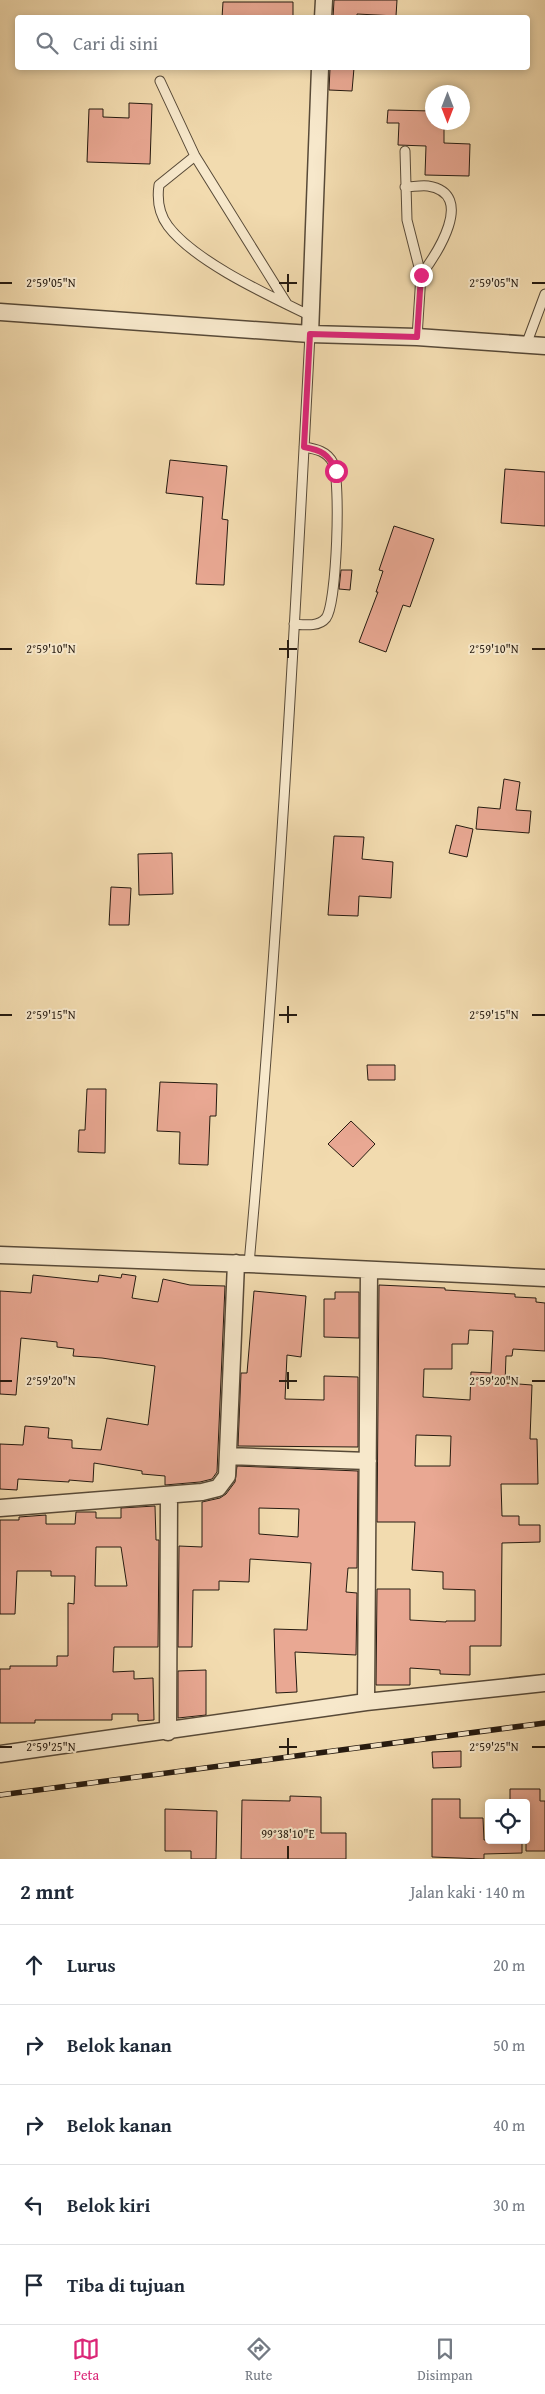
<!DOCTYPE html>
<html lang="id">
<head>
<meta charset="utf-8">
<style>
	body { margin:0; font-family:"Gentium Book Plus",serif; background:#f2f2f3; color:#1f2937 }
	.controls { position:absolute; right:15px; bottom:15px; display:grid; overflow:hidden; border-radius:5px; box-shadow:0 2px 8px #0003 }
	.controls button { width:45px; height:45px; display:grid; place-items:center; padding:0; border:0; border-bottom:1px solid #e0e1e3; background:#fff; color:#1f2937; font:25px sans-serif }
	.compass { position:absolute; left:425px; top:85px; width:45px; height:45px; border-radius:50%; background:#fff; box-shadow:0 2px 8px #0003; rotate:180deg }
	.stop { position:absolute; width:15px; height:15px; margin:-11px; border:4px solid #db2777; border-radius:50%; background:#fff }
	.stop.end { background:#db2777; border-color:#fff; box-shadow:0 1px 5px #0008 }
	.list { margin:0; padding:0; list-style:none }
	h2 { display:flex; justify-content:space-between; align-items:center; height:65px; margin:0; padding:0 20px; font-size:21px }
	h2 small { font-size:16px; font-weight:400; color:#747a83 }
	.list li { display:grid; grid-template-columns:32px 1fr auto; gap:15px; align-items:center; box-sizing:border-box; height:80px; padding:0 20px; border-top:1px solid #e0e1e3 }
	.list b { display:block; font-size:19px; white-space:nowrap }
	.list em { font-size:16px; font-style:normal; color:#747a83 }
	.icon { flex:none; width:28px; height:28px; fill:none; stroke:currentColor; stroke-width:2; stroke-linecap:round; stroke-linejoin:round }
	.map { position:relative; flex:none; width:545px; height:1859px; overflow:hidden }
	.search { position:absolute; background:#fff; box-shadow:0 2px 8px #0003; left:15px; right:15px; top:15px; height:55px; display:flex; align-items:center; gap:12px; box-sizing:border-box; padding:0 18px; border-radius:5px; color:#747a83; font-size:19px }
	.sheet { height:465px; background:#fff }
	nav { display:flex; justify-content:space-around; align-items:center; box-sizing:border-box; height:70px; border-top:1px solid #e0e1e3; background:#fff; font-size:14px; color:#747a83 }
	nav a { display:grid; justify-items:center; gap:2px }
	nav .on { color:#db2777 }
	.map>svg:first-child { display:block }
	.building { fill:#e9a893; stroke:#251a10; fill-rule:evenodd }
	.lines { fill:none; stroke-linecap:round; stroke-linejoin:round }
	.lane-casing { stroke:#584a38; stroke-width:11 }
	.street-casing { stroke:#584a38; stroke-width:19 }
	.lane { stroke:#f7e8cb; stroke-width:9 }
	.street { stroke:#f7e8cb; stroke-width:16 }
	.rail-casing { stroke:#251a10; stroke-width:5.5 }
	.rail { stroke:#f7e8cb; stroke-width:4; stroke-dasharray:11; stroke-linecap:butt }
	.route { stroke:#db2777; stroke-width:6 }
	.ticks { fill:none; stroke:#251a10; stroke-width:2 }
	.ticks-label { font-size:12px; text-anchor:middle; fill:#251a10; stroke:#f7e8cb; stroke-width:4; stroke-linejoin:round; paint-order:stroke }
</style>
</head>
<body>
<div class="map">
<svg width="545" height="1859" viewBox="0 0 545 1859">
	<rect width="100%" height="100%" fill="#f2dbaf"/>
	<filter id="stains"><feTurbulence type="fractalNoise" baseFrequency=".004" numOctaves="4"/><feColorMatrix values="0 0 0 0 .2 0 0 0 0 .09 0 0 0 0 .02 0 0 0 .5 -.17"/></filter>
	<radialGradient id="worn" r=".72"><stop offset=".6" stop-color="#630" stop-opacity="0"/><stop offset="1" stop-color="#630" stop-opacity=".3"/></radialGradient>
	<path class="building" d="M 334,0 L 397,0 L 396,16 L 357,14 L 357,18 L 333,18 Z
		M 223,2 L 293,2 L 293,18 L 222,18 Z
		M 330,68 L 354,68 L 352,91 L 329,90 Z
		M 129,103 L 152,104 L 150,164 L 87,162 L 89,109 L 103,109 L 103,117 L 129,118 Z
		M 388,110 L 432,111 L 432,122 L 444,122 L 444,143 L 470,144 L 469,176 L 425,175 L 426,146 L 398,145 L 399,123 L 387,123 Z
		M 170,460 L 227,466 L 222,519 L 228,520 L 224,585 L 196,584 L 203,497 L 166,493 Z
		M 505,469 L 545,472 L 545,526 L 501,523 Z
		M 394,526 L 434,539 L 410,607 L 403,605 L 386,652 L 359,642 L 378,592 L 376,592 L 383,571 L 379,570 Z
		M 341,570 L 352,570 L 350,590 L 339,589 Z
		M 504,779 L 520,782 L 516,810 L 531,811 L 529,833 L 476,829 L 478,807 L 500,809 Z
		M 456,825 L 473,829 L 467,857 L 449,853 Z
		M 334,836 L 364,837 L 362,859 L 393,862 L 391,898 L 359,896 L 358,916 L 328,915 Z
		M 172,853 L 173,894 L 139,895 L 138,854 Z
		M 111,887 L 131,888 L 129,925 L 109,925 Z
		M 367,1065 L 395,1065 L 395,1080 L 368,1080 Z
		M 160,1082 L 217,1084 L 216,1116 L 210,1116 L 208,1165 L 179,1164 L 180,1132 L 157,1131 Z
		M 87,1089 L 106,1089 L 105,1153 L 78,1152 L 79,1130 L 85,1130 Z
		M 351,1121 L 375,1144 L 353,1167 L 328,1144 Z
		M 122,1274 L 136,1276 L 132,1298 L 158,1302 L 163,1279 L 190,1285 L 225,1286 L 217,1472 L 212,1479 L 200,1482 L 165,1485 L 165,1476 L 142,1474 L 142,1471 L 94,1463 L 93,1482 L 69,1480 L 69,1482 L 18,1479 L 17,1490 L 0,1489 L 0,1444 L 23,1445 L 25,1426 L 49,1428 L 48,1438 L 72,1440 L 72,1448 L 101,1450 L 107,1418 L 148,1425 L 155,1366 L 102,1358 L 73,1356 L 74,1349 L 57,1347 L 57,1342 L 21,1338 L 16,1395 L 0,1394 L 0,1291 L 31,1293 L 33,1275 L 98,1282 L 99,1275 L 121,1278 Z
		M 379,1285 L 445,1288 L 445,1290 L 515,1294 L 515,1297 L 536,1298 L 536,1302 L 545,1303 L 545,1351 L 513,1349 L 512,1356 L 506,1356 L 505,1383 L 532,1385 L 530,1439 L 537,1439 L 538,1484 L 501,1484 L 502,1516 L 519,1516 L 519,1525 L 540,1525 L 540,1542 L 502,1543 L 501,1646 L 470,1646 L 470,1675 L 440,1674 L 440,1670 L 410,1668 L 410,1685 L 376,1685 L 377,1589 L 410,1589 L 410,1620 L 446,1622 L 446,1621 L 475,1621 L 475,1590 L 443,1589 L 443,1572 L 412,1570 L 415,1522 L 377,1522 ZM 469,1330 L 493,1331 L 491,1373 L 471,1372 L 470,1400 L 423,1397 L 424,1369 L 452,1369 L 452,1344 L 468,1344 ZM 416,1435 L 451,1436 L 450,1466 L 415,1466 Z
		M 254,1291 L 306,1296 L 301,1357 L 287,1355 L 285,1399 L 324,1400 L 324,1376 L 358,1377 L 358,1447 L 238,1446 L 241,1373 L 247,1373 Z
		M 335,1292 L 359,1292 L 359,1338 L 324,1337 L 324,1299 L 335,1299 Z
		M 237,1466 L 358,1471 L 357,1568 L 348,1568 L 346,1592 L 357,1593 L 356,1655 L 295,1652 L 297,1692 L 276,1693 L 274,1629 L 307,1630 L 311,1563 L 250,1559 L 249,1582 L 219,1581 L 219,1590 L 193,1590 L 192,1647 L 178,1647 L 179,1546 L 202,1547 L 202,1502 L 220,1498 L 226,1494 L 235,1482 ZM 259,1508 L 299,1509 L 298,1537 L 259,1534 Z
		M 155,1506 L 156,1540 L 159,1540 L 158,1647 L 114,1647 L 113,1672 L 134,1671 L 134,1679 L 153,1678 L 154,1720 L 138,1721 L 138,1714 L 112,1714 L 112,1720 L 35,1720 L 35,1723 L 0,1723 L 0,1669 L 10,1669 L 10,1666 L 57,1666 L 57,1656 L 68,1656 L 68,1603 L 74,1604 L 75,1576 L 51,1576 L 51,1571 L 17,1571 L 15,1614 L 0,1614 L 0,1520 L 19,1520 L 19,1517 L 46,1515 L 46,1524 L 75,1524 L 76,1512 L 96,1512 L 96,1518 L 121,1518 L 121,1508 ZM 96,1547 L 121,1547 L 127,1586 L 95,1586 Z
		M 206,1670 L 206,1715 L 178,1718 L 178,1671 Z
		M 461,1751 L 461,1767 L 433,1768 L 432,1752 Z
		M 510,1789 L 540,1789 L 540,1801 L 545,1801 L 545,1851 L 526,1851 L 526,1803 L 510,1803 Z
		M 290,1796 L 321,1797 L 321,1833 L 346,1833 L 346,1859 L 241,1859 L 242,1800 L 290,1801 Z
		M 432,1799 L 460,1799 L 460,1818 L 483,1818 L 484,1840 L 522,1840 L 522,1853 L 484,1854 L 484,1859 L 432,1857 Z
		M 165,1809 L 217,1811 L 216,1859 L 191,1859 L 191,1851 L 165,1851 Z"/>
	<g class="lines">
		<defs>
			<path id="lane" d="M 160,81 L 195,156 L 287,304
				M 405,151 L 407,220 L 421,275 L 417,337
				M 195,156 L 159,185 C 157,199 159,214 168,226 C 195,262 270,296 311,316
				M 405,187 C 412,187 421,185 428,186 C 477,194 436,255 421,275
				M 526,345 L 545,294
				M 294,624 C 305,625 319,627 326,618 C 337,603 341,480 333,463 C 327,451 316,449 304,447
				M 249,1264 C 277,954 294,644 310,334"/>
			<path id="street" d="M 323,18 L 324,0
				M 0,312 L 310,334 L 417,337 L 545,346
				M 310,334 L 320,68
				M 0,1255 L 249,1264 L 545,1278
				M 228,1456 L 368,1461
				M 0,1508 L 202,1492 L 218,1488 L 227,1476 L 236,1263
				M 366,1702 L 369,1270
				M 168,1732 L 169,1495
				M 0,1754 L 366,1702 L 545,1683"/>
		</defs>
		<use href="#lane" class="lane-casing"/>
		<use href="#street" class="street-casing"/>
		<use href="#lane" class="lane"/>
		<use href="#street" class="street"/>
		<defs>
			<path id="rail" d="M 0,1795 L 545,1723"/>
		</defs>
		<use href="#rail" class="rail-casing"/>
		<use href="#rail" class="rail"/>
	</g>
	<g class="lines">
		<path class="route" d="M 336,471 C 329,454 321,450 304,447 L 310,334 L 417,337 L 421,275"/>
	</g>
	<path class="ticks" d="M 288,274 L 288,292M 0,283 L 12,283M 279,283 L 297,283M 532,283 L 545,283M 288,640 L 288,658M 0,649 L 12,649M 279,649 L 297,649M 532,649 L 545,649M 288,1006 L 288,1023M 0,1015 L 12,1015M 279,1015 L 297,1015M 532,1015 L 545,1015M 288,1372 L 288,1389M 0,1381 L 12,1381M 279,1381 L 297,1381M 532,1381 L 545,1381M 288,1738 L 288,1755M 0,1747 L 12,1747M 279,1747 L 297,1747M 532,1747 L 545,1747M 288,1846 L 288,1859"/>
	<g class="ticks-label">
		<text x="494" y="287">2°59'05"N</text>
		<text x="51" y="287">2°59'05"N</text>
		<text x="51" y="653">2°59'10"N</text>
		<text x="494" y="653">2°59'10"N</text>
		<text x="51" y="1019">2°59'15"N</text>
		<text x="494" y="1019">2°59'15"N</text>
		<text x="494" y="1385">2°59'20"N</text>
		<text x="51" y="1385">2°59'20"N</text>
		<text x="494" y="1751">2°59'25"N</text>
		<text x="51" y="1751">2°59'25"N</text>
		<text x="288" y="1838">99°38'10"E</text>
	</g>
	<rect width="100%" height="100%" filter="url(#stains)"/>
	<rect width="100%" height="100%" fill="url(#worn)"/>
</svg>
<div class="controls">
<button><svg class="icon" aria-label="locate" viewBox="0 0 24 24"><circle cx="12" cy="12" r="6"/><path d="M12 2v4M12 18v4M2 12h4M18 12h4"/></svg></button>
</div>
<svg class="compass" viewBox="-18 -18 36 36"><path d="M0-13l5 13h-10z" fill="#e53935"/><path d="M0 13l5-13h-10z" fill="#747a83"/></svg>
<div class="stop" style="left:336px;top:471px"></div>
<div class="stop end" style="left:421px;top:275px"></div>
<div class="search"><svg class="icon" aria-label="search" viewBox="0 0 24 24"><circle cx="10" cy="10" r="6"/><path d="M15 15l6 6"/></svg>Cari di sini</div>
</div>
<section class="sheet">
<h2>2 mnt<small>Jalan kaki · 140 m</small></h2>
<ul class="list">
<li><svg class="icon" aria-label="ahead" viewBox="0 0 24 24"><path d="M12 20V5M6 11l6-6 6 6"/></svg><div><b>Lurus</b></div><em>20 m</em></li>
<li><svg class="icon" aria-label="right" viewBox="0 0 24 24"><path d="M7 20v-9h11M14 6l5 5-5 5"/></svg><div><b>Belok kanan</b></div><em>50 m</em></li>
<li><svg class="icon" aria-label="right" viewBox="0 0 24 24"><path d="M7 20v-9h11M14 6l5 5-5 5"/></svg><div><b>Belok kanan</b></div><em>40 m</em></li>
<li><svg class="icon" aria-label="left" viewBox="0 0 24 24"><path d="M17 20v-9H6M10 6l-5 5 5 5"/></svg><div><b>Belok kiri</b></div><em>30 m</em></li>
<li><svg class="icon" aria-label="arrive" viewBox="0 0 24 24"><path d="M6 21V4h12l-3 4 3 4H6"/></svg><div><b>Tiba di tujuan</b></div></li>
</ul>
</section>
<nav>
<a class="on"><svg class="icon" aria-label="map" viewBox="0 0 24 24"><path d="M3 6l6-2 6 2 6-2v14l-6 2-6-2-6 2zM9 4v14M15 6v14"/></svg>Peta</a>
<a><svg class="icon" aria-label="directions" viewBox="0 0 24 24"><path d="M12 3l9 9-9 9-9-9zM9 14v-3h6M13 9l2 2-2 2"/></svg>Rute</a>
<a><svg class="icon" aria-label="saved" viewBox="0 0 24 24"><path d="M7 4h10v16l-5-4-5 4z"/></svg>Disimpan</a>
</nav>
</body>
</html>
